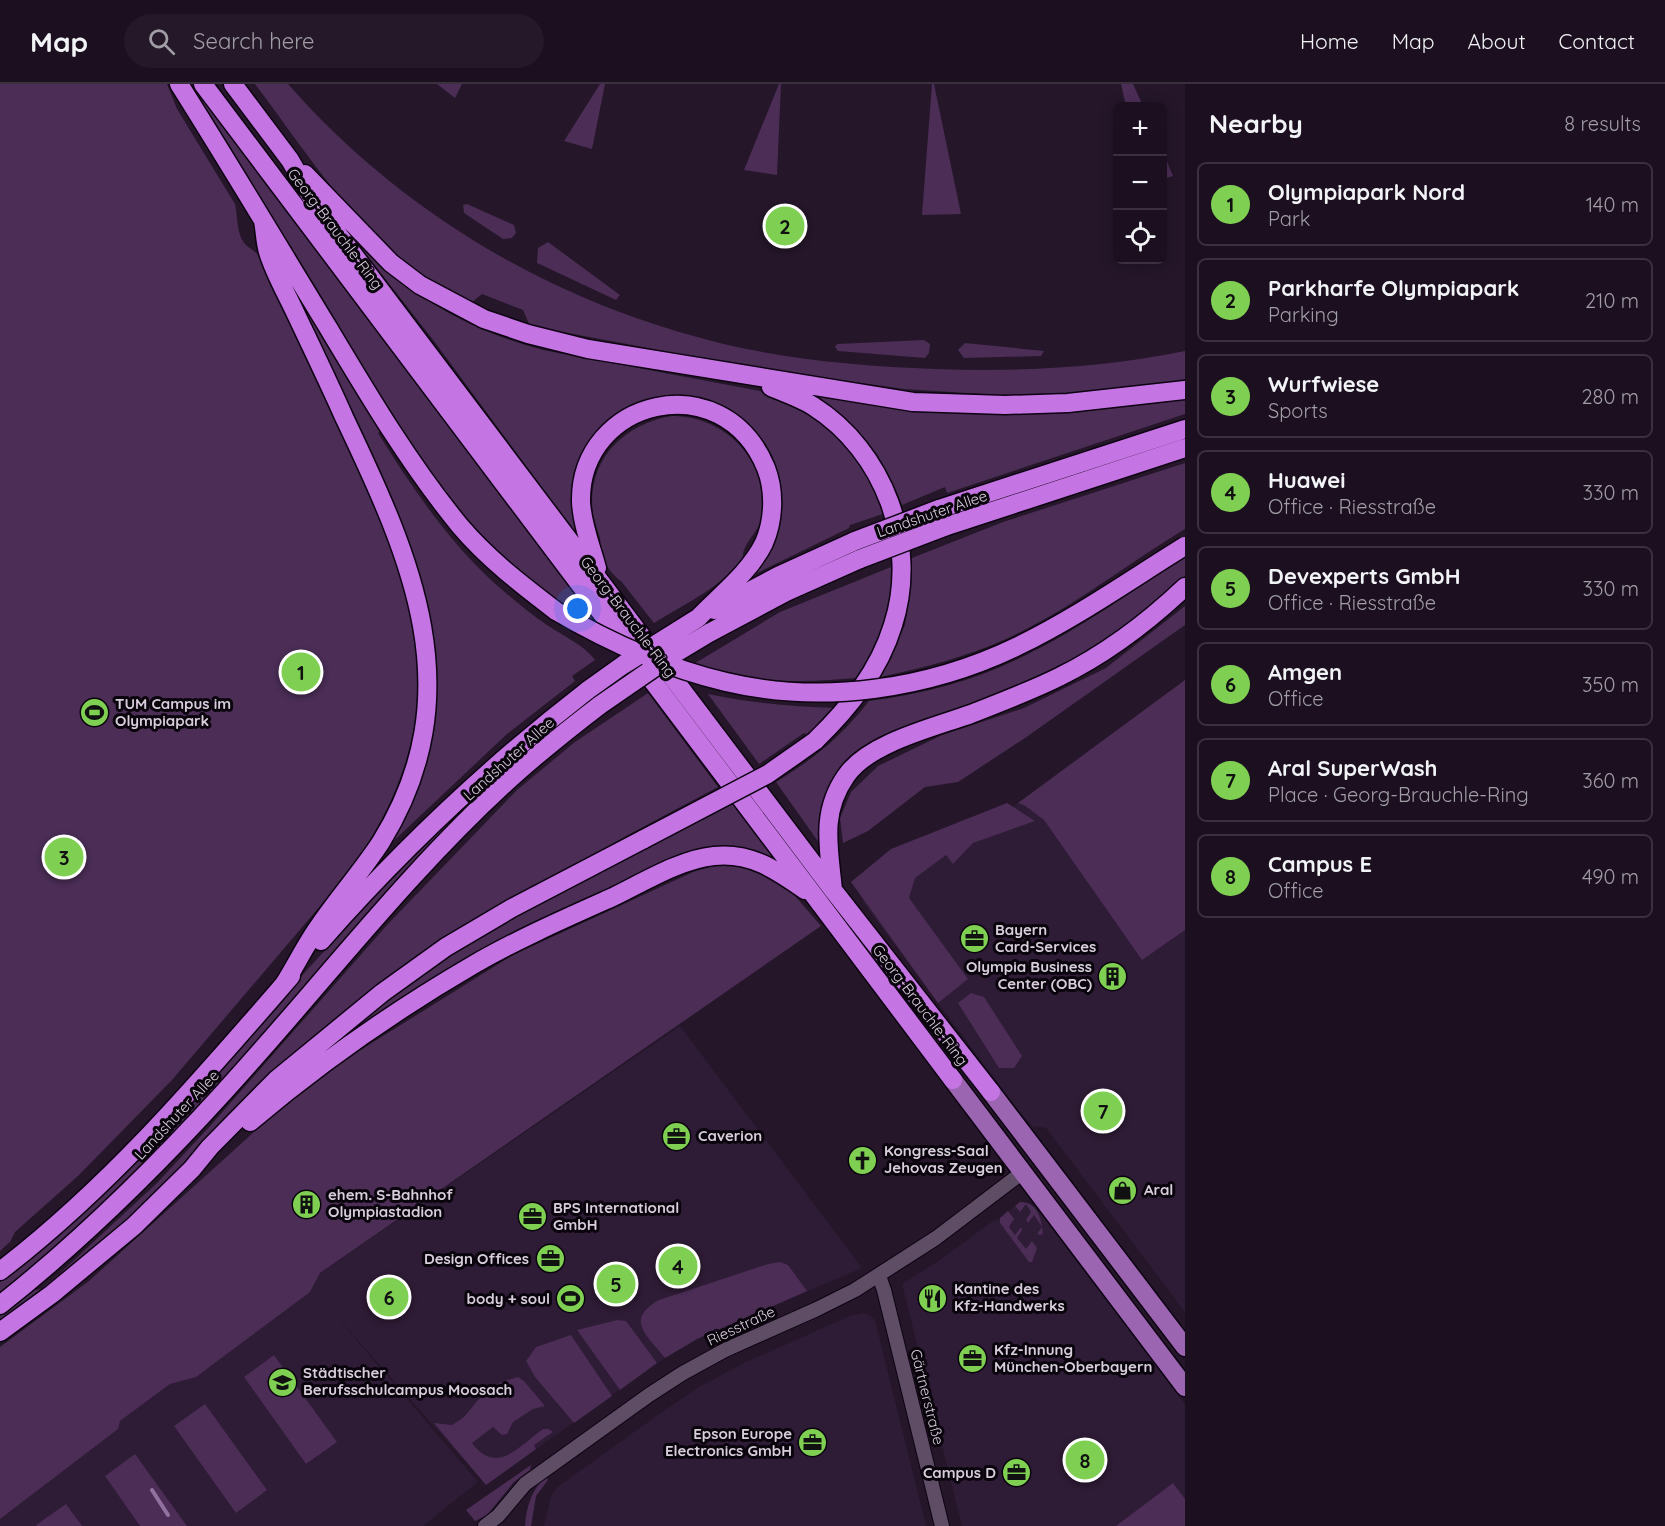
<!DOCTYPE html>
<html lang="en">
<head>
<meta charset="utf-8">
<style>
	body { margin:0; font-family:Quicksand,sans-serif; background:#251929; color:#f1f3f6 }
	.controls { position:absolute; right:18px; top:18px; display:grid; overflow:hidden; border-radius:9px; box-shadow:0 3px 15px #0003 }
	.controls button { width:54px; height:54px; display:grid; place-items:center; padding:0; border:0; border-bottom:2px solid #3a303e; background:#1c1020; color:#f1f3f6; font:30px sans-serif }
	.you { position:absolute; left:578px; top:525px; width:21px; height:21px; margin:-15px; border:4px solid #fff; border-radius:50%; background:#1a73e8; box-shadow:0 0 0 9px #1a73e833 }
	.badge { display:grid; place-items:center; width:39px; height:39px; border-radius:50%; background:#7fd052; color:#111; font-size:20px; font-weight:700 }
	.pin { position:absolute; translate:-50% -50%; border:3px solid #fff; box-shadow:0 2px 6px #0006 }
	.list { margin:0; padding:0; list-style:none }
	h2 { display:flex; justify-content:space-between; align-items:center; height:78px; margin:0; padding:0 24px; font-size:26px }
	h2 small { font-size:20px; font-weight:400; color:#a09da5 }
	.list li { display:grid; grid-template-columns:39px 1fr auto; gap:18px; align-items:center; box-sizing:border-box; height:84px; margin:0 12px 12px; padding:0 12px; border:2px solid #3a303e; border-radius:9px }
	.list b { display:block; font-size:22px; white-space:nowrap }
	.list p { margin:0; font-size:20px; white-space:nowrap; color:#a09da5 }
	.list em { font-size:20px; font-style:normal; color:#a09da5 }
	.icon { flex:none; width:33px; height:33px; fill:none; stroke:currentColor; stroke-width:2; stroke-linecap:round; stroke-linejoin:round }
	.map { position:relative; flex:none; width:1185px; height:1442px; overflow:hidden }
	header { display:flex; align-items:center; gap:36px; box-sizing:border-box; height:84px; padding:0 30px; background:#1c1020; border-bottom:2px solid #3a303e }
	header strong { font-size:28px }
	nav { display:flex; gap:33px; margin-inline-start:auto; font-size:21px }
	.search { width:420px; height:54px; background:#251929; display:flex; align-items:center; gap:15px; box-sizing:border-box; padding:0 21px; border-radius:33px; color:#a09da5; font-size:22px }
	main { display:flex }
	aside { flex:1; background:#1c1020 }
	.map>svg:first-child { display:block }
	.built { fill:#2e1b35 }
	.green { fill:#4b2d56 }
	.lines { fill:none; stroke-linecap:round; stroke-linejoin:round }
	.stream { stroke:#9271a0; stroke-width:4 }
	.street-casing { stroke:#0d0312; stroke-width:16 }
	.primary-casing { stroke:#0d0312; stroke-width:21 }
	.highway-casing { stroke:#0d0312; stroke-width:21 }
	.street { stroke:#5e4d65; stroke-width:14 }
	.primary { stroke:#9c65b1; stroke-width:18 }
	.highway { stroke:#c575e3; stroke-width:18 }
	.highway-bridge-casing { stroke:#0d0312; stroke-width:21; stroke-linecap:butt }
	.highway-bridge { stroke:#c575e3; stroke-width:18 }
	.labels { text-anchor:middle; stroke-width:6; stroke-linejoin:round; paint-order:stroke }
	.street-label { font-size:15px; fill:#d7cddb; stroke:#0a050d }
	.poi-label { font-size:15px; font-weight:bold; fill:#d7cddb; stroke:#0a050d; text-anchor:start }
</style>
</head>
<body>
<header>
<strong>Map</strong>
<div class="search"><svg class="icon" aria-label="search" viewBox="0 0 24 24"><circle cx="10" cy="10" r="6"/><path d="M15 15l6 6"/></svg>Search here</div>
<nav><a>Home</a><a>Map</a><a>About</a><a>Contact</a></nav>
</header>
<main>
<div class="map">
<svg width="1185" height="1442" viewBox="0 0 1185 1442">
	<rect width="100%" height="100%" fill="#25162a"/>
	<path class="built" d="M 1018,719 L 1185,744 L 1185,1228 L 1046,1044 L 1032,1042 L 1015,1022 L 862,817 Z
		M 680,942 L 862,1184 L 697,1255 L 657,1279 L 486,1401 L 330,1225 L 478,1398 L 423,1442 L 0,1442 L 0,1426 L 307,1198 Z
		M 1023,1118 L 1032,1122 L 1042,1131 L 1185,1320 L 1185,1442 L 962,1442 L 902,1200 L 940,1176 L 990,1139 L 1001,1134 L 1018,1119 Z
		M 863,1229 L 869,1231 L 875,1236 L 926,1442 L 544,1442 L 551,1412 L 556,1404 L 655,1333 L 699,1303 L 744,1279 L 852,1231 Z"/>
	<path class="green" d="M 0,0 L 167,0 L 177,25 L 235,120 C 238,133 236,152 247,162 C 251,165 255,167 258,171 C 288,234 317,298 347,361 C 366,404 387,447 401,492 C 405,503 410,515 412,526 C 431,628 407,706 349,788 L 172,996 L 78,1092 L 15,1148 L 10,1158 L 0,1167 Z
		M 187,0 L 192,0 L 600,542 C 475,483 398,341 328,228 C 281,152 234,76 187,0 Z
		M 255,0 L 288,0 C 397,124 542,212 701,254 C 776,275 857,282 935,285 C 1018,288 1103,284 1185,267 L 1185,295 L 1127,306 L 1031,313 L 904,305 L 756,284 L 530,242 L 523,226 L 482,210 L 471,219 C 440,202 405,182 380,158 C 333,111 295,53 255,0 Z
		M 437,0 L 462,0 L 455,14 Z
		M 600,0 L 605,0 L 592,65 L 564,57 Z
		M 779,0 L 781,0 L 777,91 L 744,86 Z
		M 932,0 L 934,0 L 961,130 L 922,131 Z
		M 1121,0 L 1133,0 L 1143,22 L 1126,22 Z
		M 1163,68 L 1173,92 L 1163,95 L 1162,95 Z
		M 467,120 L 514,141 L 516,149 L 512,154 L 503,155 L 464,129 L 463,121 Z
		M 548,158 L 620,211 L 616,216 L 537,179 L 538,164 Z
		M 363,162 C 380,177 397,194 416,208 C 454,236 498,254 543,266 L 760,307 C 804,323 836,344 864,382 C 873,395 879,414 886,429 L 850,441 L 849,444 L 757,489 L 750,498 L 743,501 L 763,472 L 770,375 L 686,314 L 599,353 L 582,458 L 434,257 L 361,164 Z
		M 292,204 L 381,347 L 378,349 C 414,407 454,466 507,510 C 520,521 533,532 547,541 C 563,552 583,560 595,576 L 572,592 L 575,597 L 507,650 L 385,765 L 407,718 L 431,562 Z
		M 924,256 L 930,260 L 929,269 L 925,274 L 838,267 L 835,263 L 837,260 Z
		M 965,259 L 1044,267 L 1041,272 L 964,274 L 958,266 Z
		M 813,310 L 866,318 L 1185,313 L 1185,330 L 947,409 L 945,403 L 902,421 C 883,371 857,342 813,313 Z
		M 672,332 C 723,332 766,373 763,426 C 762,445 750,451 744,466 C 742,471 744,475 740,479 C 717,505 683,521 654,539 L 621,497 C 613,492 602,477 600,467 C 599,463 601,459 600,454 C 596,442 592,430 592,418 C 592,370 628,339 672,332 Z
		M 1185,379 L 1185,445 C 1125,481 1070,526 1006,555 C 966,573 923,584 880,593 L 905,541 L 911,503 L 912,474 L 1003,438 Z
		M 1185,472 L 1185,492 L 1164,513 L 1124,543 L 1055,586 L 853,676 L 822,763 L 776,698 C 814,675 842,652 869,617 C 924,610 977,596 1026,571 C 1082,544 1133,506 1185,472 Z
		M 896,481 L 891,526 L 876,564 L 857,594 C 838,595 820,597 801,597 C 764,598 728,590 692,581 L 780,528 Z
		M 1185,522 L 1185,541 L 1025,654 L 958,698 L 925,703 L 868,747 L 843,759 L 840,734 L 851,708 L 878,682 L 942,651 L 1024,624 L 1106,584 Z
		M 1185,596 L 1185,846 L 1142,876 L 1044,736 L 1024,721 L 1018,719 Z
		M 600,608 L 602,610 L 539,658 L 470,720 L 373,823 L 298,912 L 156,1069 L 81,1143 L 0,1210 L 0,1198 L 29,1174 L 193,1019 L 287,908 L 366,821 L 432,753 L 535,657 Z
		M 648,609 L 718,703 L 626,752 L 463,844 L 84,1175 L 0,1238 L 0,1232 L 30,1207 L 41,1205 L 59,1190 L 157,1099 L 210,1042 L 388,840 L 517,706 L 575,658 Z
		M 708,610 C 751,619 793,623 836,624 L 808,651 L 804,649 L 759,680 Z
		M 734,719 L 783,781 L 668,777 L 582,816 L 497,861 L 287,992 L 424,887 L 493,843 L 540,816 Z
		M 1007,719 L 1035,737 L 973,759 L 953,780 L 946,771 L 915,794 L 909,814 L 968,895 L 938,919 L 851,798 L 891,765 Z
		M 717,781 C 743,780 768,791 789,805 L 821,842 L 320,1189 L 310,1208 L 196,1293 L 170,1300 L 120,1337 L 118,1345 L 0,1435 L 0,1263 L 89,1197 L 274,1030 L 346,975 L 513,871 L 693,788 Z
		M 971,909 L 984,913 L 1022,972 L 1014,984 L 999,984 L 958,919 Z
		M 1020,1118 C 1038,1118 1041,1134 1043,1149 L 1041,1151 L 1037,1150 L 1042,1143 L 1034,1131 L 1028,1139 L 1026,1136 L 1031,1128 L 1026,1120 L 1020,1128 L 1015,1122 Z
		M 1008,1127 L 1014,1135 L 1009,1143 L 1015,1151 L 1021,1143 L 1022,1146 L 1017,1154 L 1026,1165 L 1032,1157 L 1037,1164 L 1032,1178 L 1029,1178 L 1000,1139 L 1000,1134 Z
		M 780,1178 L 788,1181 L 807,1207 L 697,1255 L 665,1274 C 647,1251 624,1236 659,1216 L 768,1180 Z
		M 617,1236 L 626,1237 L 657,1279 L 620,1306 L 577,1246 Z
		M 571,1251 L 612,1312 L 574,1339 L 535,1293 L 526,1277 L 536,1263 Z
		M 274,1271 L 337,1358 L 306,1380 L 244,1293 Z
		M 518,1293 L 524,1297 L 545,1322 L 533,1325 L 513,1338 L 507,1350 L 502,1351 L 493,1343 L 472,1359 C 497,1392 519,1362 543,1345 L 549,1345 L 553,1348 L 534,1361 L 536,1365 L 486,1401 L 434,1339 L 452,1341 L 464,1333 L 478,1316 L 501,1298 Z
		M 205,1320 L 267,1406 L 236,1429 L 174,1342 Z
		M 135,1370 L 187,1442 L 140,1442 L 105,1392 Z
		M 531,1381 L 530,1386 L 514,1398 L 487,1431 L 475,1437 L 466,1426 Z
		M 546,1393 L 548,1396 L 536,1412 L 531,1442 L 525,1442 C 526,1424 532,1404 546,1393 Z
		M 1173,1399 L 1185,1415 L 1185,1442 L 1116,1442 Z
		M 66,1420 L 82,1442 L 37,1442 L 36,1441 Z"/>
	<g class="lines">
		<path class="stream" d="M 152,1406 L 168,1431"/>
		<defs>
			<path id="street" d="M 879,1192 L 884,1206 L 942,1442
				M 485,1442 L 498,1432 L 525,1400 L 649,1311 L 683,1289 L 725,1266 L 817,1225 L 855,1206 L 936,1154 L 1023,1088"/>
			<path id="primary" d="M 953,996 L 1185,1303
				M 991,1008 L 1185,1263"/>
			<path id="highway" d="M 179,0 C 230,81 279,163 329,245 C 369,312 410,381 460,442 C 488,475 522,501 556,527
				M 203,0 L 953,996
				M 233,0 L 290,76 L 316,121 L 833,806 L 991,1008
				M 305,90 L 391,179 L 420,201 L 484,235 L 528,250 L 588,265 L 913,318 L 1005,321 L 1068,319 L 1185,306
				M 263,137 C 265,147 265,158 268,168 C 274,188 285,207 294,226 C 311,262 328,297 344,333 C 411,474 473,609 381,758 C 362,787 339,813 319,842 C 306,860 296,881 284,900
				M 771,303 C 785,309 800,314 813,322 C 884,367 919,460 893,541 C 879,587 849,624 815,657
				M 939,425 L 1185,345
				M 944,443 L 1185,364
				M 597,484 C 591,462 582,440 581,418 C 579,315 723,279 766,384 C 775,407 774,436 764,459 C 750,488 720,511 698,534
				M 714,526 L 778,492 L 855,457
				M 709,549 L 786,508 L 860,475
				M 833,806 C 829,764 820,729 846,692 C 868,659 935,643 971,630 C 1001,618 1031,607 1059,593 C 1106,570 1147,539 1185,503
				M 321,857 C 402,765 491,681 588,606
				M 250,1038 C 320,979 394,927 473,881 C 518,855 566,834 613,813 C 642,799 681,775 714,772 C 751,768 776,786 805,806
				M 0,1187 C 110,1103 201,996 291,892
				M 0,1221 C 81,1157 154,1085 224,1008 C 320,903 406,789 512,693 C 540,668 570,644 600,621
				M 0,1248 L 52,1210 L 134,1142 L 192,1085 L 210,1063 L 276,996 L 382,909 L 446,863 L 512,824 L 644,755"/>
		</defs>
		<use href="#street" class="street-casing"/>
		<use href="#primary" class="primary-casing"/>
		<use href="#highway" class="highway-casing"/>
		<use href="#street" class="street"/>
		<use href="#primary" class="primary"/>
		<use href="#highway" class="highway"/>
		<defs>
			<path id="highway-bridge" d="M 855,457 L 939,425
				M 860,475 L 944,443
				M 556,527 C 609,558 666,584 726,598 C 823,621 929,605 1018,562 C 1076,534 1130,496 1185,462
				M 588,606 L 623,581 L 698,534
				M 600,621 L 674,570 L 709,549
				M 644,755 L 768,690 L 815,657"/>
		</defs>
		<use href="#highway-bridge" class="highway-bridge-casing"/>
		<use href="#highway-bridge" class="highway-bridge"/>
	</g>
	<defs>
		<symbol id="stadium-disc" viewBox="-11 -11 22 22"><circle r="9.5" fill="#7fd052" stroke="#0a050d"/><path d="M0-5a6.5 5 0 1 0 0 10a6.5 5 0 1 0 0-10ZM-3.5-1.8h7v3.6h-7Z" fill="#111"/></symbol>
		<symbol id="office-disc" viewBox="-11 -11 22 22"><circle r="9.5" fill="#7fd052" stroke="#0a050d"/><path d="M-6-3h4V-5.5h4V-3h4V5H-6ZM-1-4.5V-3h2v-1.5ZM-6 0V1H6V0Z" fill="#111"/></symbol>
		<symbol id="building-disc" viewBox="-11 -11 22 22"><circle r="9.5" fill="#7fd052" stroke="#0a050d"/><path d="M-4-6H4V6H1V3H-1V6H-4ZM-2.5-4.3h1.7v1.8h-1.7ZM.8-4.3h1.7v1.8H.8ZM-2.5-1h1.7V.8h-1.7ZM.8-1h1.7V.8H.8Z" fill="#111"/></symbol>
		<symbol id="church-disc" viewBox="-11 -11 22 22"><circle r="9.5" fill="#7fd052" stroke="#0a050d"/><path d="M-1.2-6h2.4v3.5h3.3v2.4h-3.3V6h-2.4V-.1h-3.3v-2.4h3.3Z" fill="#111"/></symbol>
		<symbol id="shop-disc" viewBox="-11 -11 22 22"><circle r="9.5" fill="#7fd052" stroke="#0a050d"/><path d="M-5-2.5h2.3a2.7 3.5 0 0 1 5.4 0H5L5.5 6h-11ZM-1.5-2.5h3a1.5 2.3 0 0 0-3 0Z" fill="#111"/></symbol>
		<symbol id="restaurant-disc" viewBox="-11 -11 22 22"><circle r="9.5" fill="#7fd052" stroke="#0a050d"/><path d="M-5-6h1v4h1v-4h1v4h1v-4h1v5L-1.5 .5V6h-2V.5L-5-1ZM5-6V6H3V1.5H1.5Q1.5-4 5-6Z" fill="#111"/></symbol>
		<symbol id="school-disc" viewBox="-11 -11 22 22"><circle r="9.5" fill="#7fd052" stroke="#0a050d"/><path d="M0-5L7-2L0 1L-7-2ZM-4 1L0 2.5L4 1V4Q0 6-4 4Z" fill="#111"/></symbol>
	</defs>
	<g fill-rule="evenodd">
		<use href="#stadium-disc" x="78" y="612" width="33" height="33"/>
		<use href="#office-disc" x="958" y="838" width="33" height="33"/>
		<use href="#building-disc" x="1096" y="876" width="33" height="33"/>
		<use href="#office-disc" x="660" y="1036" width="33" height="33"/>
		<use href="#church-disc" x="846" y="1060" width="33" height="33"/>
		<use href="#shop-disc" x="1106" y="1090" width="33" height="33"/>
		<use href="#building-disc" x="290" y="1104" width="33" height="33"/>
		<use href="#office-disc" x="516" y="1116" width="33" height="33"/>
		<use href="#office-disc" x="534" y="1158" width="33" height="33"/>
		<use href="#restaurant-disc" x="916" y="1198" width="33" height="33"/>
		<use href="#stadium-disc" x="554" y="1198" width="33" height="33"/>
		<use href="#office-disc" x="956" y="1258" width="33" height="33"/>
		<use href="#school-disc" x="266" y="1282" width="33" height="33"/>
		<use href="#office-disc" x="796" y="1342" width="33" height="33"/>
		<use href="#office-disc" x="1000" y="1372" width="33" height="33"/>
	</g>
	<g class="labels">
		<g class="street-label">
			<text transform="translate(335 145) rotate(53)" y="5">Georg-Brauchle-Ring</text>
			<text transform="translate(932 430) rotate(-19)" y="5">Landshuter Allee</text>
			<text transform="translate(628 533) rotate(53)" y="5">Georg-Brauchle-Ring</text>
			<text transform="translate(509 675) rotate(-42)" y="5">Landshuter Allee</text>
			<text transform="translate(920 921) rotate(53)" y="5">Georg-Brauchle-Ring</text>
			<text transform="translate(177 1031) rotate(-47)" y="5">Landshuter Allee</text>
			<text transform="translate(741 1242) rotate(-25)" y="5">Riesstraße</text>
			<text transform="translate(927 1313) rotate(76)" y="5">Gärtnerstraße</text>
		</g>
		<g class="poi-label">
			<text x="115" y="625">TUM Campus im<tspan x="115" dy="17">Olympiapark</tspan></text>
			<text x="995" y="851">Bayern<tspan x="995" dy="17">Card-Services</tspan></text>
			<text x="1092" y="888" text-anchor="end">Olympia Business<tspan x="1092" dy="17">Center (OBC)</tspan></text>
			<text x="698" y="1057">Caverion</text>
			<text x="884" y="1072">Kongress-Saal<tspan x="884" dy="17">Jehovas Zeugen</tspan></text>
			<text x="1144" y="1111">Aral</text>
			<text x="328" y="1116">ehem. S-Bahnhof<tspan x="328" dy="17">Olympiastadion</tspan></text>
			<text x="553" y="1129">BPS International<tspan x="553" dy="17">GmbH</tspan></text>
			<text x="529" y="1180" text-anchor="end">Design Offices</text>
			<text x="954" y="1210">Kantine des<tspan x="954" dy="17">Kfz-Handwerks</tspan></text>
			<text x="550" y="1220" text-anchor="end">body + soul</text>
			<text x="994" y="1271">Kfz-Innung<tspan x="994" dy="17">München-Oberbayern</tspan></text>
			<text x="303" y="1294">Städtischer<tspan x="303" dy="17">Berufsschulcampus Moosach</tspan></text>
			<text x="792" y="1355" text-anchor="end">Epson Europe<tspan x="792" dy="17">Electronics GmbH</tspan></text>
			<text x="996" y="1394" text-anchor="end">Campus D</text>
		</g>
	</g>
</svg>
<div class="controls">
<button>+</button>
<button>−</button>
<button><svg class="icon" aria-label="locate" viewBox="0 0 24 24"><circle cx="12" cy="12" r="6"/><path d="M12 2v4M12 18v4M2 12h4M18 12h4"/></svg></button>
</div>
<div class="you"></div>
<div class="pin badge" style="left:301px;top:588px">1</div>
<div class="pin badge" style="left:785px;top:142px">2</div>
<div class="pin badge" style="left:64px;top:773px">3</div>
<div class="pin badge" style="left:678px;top:1182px">4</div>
<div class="pin badge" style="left:616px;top:1200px">5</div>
<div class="pin badge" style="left:389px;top:1213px">6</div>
<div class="pin badge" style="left:1103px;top:1027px">7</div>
<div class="pin badge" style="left:1085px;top:1376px">8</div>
</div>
<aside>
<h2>Nearby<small>8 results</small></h2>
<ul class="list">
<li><span class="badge">1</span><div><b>Olympiapark Nord</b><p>Park</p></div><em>140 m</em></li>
<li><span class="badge">2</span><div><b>Parkharfe Olympiapark</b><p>Parking</p></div><em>210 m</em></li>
<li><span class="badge">3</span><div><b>Wurfwiese</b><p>Sports</p></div><em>280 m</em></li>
<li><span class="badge">4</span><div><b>Huawei</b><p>Office · Riesstraße</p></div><em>330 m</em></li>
<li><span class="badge">5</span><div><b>Devexperts GmbH</b><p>Office · Riesstraße</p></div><em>330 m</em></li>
<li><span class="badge">6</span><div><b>Amgen</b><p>Office</p></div><em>350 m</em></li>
<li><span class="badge">7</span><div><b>Aral SuperWash</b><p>Place · Georg-Brauchle-Ring</p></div><em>360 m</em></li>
<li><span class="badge">8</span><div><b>Campus E</b><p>Office</p></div><em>490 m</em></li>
</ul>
</aside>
</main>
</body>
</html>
